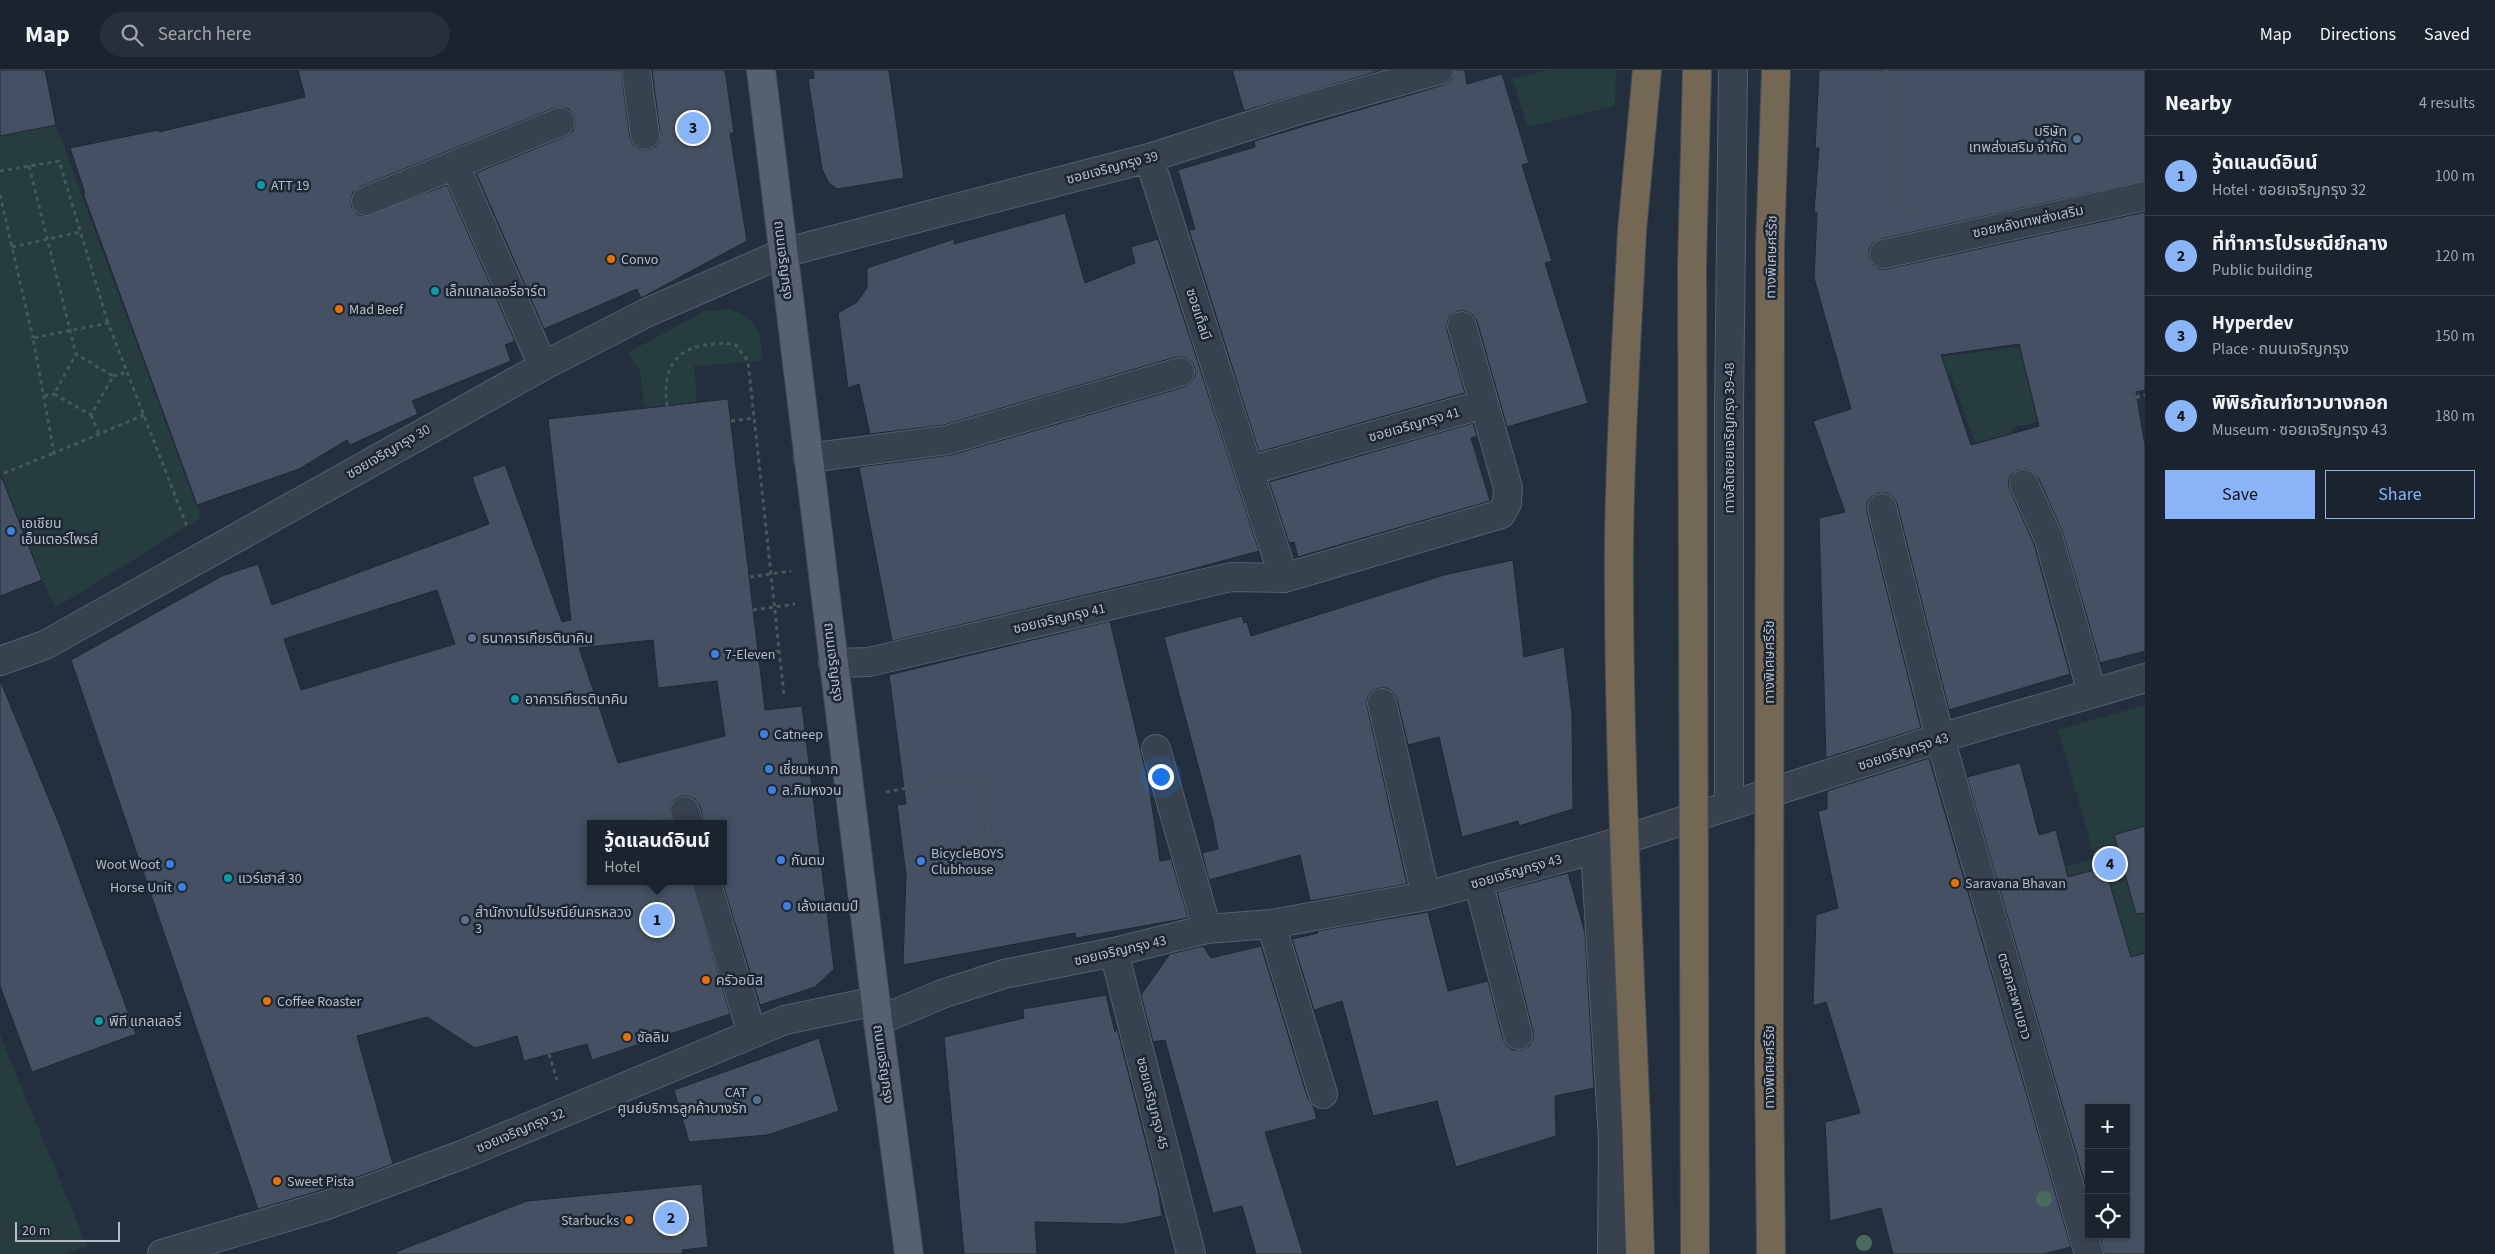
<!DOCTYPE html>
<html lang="en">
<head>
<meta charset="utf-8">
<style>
	body { margin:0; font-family:"Source Sans 3","Noto Sans Thai",sans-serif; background:#282f3a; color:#f1f3f6 }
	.controls { position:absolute; right:15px; bottom:15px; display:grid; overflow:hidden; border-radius:0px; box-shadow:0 1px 4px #0004 }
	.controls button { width:45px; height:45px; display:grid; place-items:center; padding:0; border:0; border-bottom:1px solid #39404a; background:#1b232e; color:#f1f3f6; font:25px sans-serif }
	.scale { position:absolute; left:15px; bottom:12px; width:105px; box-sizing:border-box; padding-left:5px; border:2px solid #b4bcc9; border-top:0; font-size:14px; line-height:18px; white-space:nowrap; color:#b4bcc9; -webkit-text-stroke:4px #1d2633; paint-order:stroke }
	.you { position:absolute; left:1160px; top:706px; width:18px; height:18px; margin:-12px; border:4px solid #fff; border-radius:50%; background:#1a73e8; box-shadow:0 0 0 8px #1a73e833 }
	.badge { display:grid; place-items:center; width:32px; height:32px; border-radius:50%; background:#8ab4f8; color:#111; font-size:16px; font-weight:700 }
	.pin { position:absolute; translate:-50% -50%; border:2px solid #fff; box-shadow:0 1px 5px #0006 }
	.popup { position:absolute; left:587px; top:750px; width:140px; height:65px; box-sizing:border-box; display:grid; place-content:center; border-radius:0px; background:#1b232e; filter:drop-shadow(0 1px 4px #0005); font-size:16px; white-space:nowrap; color:#a0a4aa }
	.popup b { font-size:19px; color:#f1f3f6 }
	.popup::after { content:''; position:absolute; left:50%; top:100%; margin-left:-10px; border:10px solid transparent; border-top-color:#1b232e }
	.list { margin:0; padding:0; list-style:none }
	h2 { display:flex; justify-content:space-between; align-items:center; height:65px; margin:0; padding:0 20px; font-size:21px }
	h2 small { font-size:16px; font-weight:400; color:#a0a4aa }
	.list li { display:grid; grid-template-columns:32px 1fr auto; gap:15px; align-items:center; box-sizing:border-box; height:80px; padding:0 20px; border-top:1px solid #39404a }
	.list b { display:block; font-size:19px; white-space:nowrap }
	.list p { margin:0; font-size:16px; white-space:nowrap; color:#a0a4aa }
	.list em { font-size:16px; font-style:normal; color:#a0a4aa }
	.actions { display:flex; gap:10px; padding:15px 20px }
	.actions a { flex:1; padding:11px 0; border:1px solid #8ab4f8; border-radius:0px; text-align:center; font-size:18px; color:#8ab4f8 }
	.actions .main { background:#8ab4f8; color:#111 }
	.icon { flex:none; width:28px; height:28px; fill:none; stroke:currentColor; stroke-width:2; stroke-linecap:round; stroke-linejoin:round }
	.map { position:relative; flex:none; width:2145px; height:1184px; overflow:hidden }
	header { display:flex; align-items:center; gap:30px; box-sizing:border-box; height:70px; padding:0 25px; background:#1b232e; border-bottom:1px solid #39404a }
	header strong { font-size:24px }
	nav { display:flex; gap:28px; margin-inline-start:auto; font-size:18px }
	.search { width:350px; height:45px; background:#282f3a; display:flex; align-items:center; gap:12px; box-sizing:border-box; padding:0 18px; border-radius:28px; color:#a0a4aa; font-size:19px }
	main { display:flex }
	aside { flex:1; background:#1b232e }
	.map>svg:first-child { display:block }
	.green { fill:#263c3f }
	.building { fill:#455162; stroke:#1f2835; fill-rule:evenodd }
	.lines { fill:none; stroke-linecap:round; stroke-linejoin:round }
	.minor-casing { stroke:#565f6c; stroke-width:30 }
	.major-casing { stroke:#414a57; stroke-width:30 }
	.highway-casing { stroke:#434c59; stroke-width:30 }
	.path { stroke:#44595c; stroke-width:3; stroke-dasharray:4 4; stroke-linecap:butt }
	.minor { stroke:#38414e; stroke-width:28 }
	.major { stroke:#56606e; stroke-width:28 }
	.highway { stroke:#746855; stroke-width:28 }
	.highway-bridge-casing { stroke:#434c59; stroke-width:30; stroke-linecap:butt }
	.highway-bridge { stroke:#746855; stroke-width:28 }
	.tree { fill:#4b6a5d }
	.service-dot { fill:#5c6f8a; stroke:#1d2633; stroke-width:2 }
	.culture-dot { fill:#0f9aa8; stroke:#1d2633; stroke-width:2 }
	.food-dot { fill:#e8710a; stroke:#1d2633; stroke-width:2 }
	.shop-dot { fill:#3f7fe0; stroke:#1d2633; stroke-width:2 }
	.labels { text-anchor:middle; stroke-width:5; stroke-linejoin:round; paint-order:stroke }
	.poi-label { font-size:14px; fill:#b4bcc9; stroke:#1d2633; text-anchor:start }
	.street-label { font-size:14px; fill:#b4bcc9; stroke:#1d2633 }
</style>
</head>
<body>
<header>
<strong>Map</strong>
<div class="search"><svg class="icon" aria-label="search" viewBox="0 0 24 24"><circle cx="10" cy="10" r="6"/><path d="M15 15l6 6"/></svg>Search here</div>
<nav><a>Map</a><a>Directions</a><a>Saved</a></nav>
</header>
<main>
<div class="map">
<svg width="2145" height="1184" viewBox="0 0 2145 1184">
	<rect width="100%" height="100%" fill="#242f3e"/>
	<path class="green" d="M 1552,0 L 1616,0 L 1615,36 L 1528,57 L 1512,8 Z
		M 56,55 L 201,448 L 55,538 L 42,510 L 0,402 L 0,66 Z
		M 2112,228 L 2141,330 L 2011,358 L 2014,373 L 1977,379 L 1951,305 L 1850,336 L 1839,299 L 2052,273 Z
		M 730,239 C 760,252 760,260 763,291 L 694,296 L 697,332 L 645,338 L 640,301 L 627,283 L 705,241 Z
		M 2145,635 L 2145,933 L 2007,814 L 2095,788 L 2058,660 Z
		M 0,965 L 87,1176 L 64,1184 L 0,1184 Z"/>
	<path class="building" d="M 0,0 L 45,0 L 56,55 L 0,66 Z
		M 298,0 L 621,0 L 630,68 L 633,75 L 639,79 L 647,80 L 655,77 L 659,71 L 660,63 L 652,0 L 725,0 L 734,63 L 730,63 L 747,171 L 641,228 L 637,219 L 544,259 L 476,103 L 566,66 L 573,61 L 575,54 L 574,46 L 569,39 L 562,37 L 554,38 L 360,117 L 353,122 L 351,129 L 351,136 L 357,144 L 364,146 L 447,115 L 515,271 L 505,275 L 511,291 L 412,331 L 418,344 L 350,375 L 347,370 L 299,399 L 197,435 L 83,123 L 85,123 L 70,78 L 158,60 L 159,62 L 305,27 Z
		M 813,0 L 889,0 L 904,108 L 837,119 L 829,113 L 822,99 L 808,9 L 814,8 Z
		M 1232,0 L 1382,0 L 1244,41 Z
		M 1454,0 L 1465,0 L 1467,14 L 1502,4 L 1529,93 L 1522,95 L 1552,191 L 1545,193 L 1588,333 L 1507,357 L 1477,251 L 1473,245 L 1466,241 L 1458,241 L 1450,246 L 1447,253 L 1447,260 L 1465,323 L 1259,382 L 1189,160 L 1195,159 L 1178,100 L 1255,77 L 1254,71 L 1443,15 L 1451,10 Z
		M 1819,0 L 2145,0 L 2145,111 L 1881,169 L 1873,173 L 1869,179 L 1869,187 L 1873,195 L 1880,199 L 1887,199 L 2145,142 L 2145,320 L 2136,322 L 2145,376 L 2145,581 L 2100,593 L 2063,463 L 2038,407 L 2033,402 L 2026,399 L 2018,400 L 2011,405 L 2008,413 L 2010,420 L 2034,474 L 2070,604 L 1949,640 L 1897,434 L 1894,428 L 1887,423 L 1878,423 L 1871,427 L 1867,433 L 1867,442 L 1921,658 L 1826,688 L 1819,448 L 1845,442 L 1813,351 L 1851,339 L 1814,208 L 1817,142 L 1814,142 L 1819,78 L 1815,78 ZM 2019,274 L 2039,356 L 1971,375 L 1941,285 Z
		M 1065,143 L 1085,213 L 1135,193 L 1131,177 L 1158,169 L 1259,481 L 1170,505 L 892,571 L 859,397 L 951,385 L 1184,317 L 1191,313 L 1195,306 L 1195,298 L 1191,291 L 1184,287 L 1176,287 L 944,355 L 870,364 L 859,314 L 848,318 L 838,243 L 857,232 L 867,218 L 867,198 L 954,169 L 954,174 Z
		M 728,329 L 765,640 L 802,636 L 834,899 L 815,917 L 760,935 L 722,811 L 723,754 L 704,754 L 700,736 L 695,729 L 688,726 L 681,726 L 674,730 L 670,738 L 673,754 L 591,754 L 591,811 L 691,811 L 730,944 L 592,990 L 587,974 L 524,991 L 517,966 L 475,978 L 427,947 L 357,966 L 393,1094 L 322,1120 L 258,1139 L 71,590 L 222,506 L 258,494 L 272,535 L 489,454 L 472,407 L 505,395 L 562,552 L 571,550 L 548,349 ZM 437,520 L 455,574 L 301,620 L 284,569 ZM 653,570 L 658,618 L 717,611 L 725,666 L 618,693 L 579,578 Z
		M 1473,353 L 1477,366 L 1471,368 L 1490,431 L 1298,487 L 1294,472 L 1289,473 L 1269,412 Z
		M 2,408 L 42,510 L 0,526 L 0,409 Z
		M 1513,490 L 1524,587 L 1564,577 L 1572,644 L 1573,739 L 1519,756 L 1518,751 L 1462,767 L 1439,667 L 1408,675 L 1397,629 L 1394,623 L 1387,618 L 1379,618 L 1371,622 L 1367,629 L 1367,636 L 1407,814 L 1310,831 L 1300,785 L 1209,810 L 1202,783 L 1218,779 L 1213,752 L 1164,567 L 1242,546 L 1244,553 L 1247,552 L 1251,566 L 1444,505 Z
		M 1110,551 L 1149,716 L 1160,791 L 1171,789 L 1188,848 L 1076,868 L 1075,863 L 903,895 L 906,804 L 897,735 L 906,734 L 889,605 Z
		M 0,610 L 60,756 L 136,964 L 32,1002 L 0,916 Z
		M 1929,688 L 2071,1177 L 2043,1184 L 1893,1184 L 1881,1138 L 1830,1151 L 1825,1052 L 1860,1043 L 1826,932 L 1813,936 L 1816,845 L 1838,838 L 1818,741 L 1827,739 L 1827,721 Z
		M 2020,693 L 2039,765 L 2056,760 L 2068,807 L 2105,797 L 2131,887 L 2145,883 L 2145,1184 L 2104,1184 L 2100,1165 L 2126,1165 L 2126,1038 L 2089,1038 L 2089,1127 L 1967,707 Z
		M 2145,756 L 2145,843 L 2136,844 L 2114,765 Z
		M 1568,803 L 1585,863 L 1594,1018 L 1555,1026 L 1556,1066 L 1456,1097 L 1437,1031 L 1373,1046 L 1342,931 L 1314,940 L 1292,869 L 1318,863 L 1317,861 L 1428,842 L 1448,921 L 1488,911 L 1503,969 L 1507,976 L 1513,980 L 1521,980 L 1529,976 L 1533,969 L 1533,961 L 1497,822 Z
		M 1203,876 L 1211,888 L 1261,876 L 1308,1029 L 1313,1036 L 1317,1049 L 1265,1062 L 1303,1184 L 1256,1184 L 1242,1136 L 1213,1143 L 1165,970 L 1153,972 L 1141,925 L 1170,884 Z
		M 1106,925 L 1115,962 L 1117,958 L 1158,1120 L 1162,1146 L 1124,1154 L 1035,1152 L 1037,1184 L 964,1184 L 944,967 L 1024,948 L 1023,939 Z
		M 819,968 L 839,1041 L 767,1065 L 689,1072 L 674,1020 Z
		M 702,1114 L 708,1177 L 682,1180 L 683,1184 L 397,1184 L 396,1182 L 527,1131 Z"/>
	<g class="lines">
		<defs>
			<path id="minor" d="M 636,0 L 645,65
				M 1149,88 L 1249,401
				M 455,95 L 543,296
				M 366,131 L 560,52
				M 1884,184 L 2145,126
				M 808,388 L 947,370 L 1180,302
				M 2024,414 L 2049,469 L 2092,623
				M 1882,438 L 1940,668 L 2089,1184
				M 1284,508 L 1249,401 L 1484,334
				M 0,591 L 45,575 L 543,296 L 646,243 L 783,183 L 1149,88 L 1302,39 L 1439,0
				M 833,593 L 869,592 L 1231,507 L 1284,508 L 1501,444 L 1507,433 L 1508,418 L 1462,256
				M 1382,633 L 1426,826
				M 1156,679 L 1207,859
				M 1729,735 L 1729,340 L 1733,0
				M 685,741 L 689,754
				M 1595,779 L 1613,1069 L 1612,1184
				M 706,811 L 752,964
				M 1478,811 L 1518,965
				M 1271,854 L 1323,1024
				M 1114,882 L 1191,1184
				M 878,951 L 942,924 L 1004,904 L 1114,882 L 1207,859 L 1271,854 L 1426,826 L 1595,779 L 1940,668 L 2145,608
				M 162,1184 L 327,1135 L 464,1084 L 785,950 L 876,931"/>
			<path id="major" d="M 761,0 L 878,951 L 909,1184"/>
			<path id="highway" d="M 1632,161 L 1647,0
				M 1769,990 L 1771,1184
				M 1636,1051 L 1640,1184"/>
		</defs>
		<use href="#minor" class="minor-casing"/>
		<use href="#major" class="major-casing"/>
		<use href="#highway" class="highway-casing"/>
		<path class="path" d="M 1886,0 L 1896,60 L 1895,92 L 1905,147
			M 29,96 L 76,284 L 113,306 L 91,345 L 54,324 L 76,284
			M 0,101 L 59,91 L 108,253
			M 0,125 L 33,268
			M 12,177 L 80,162
			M 113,306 L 127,302
			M 44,326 L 54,324
			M 2128,329 L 2145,325
			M 667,336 C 660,284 689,271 735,274 L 748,291 L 784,625
			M 91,345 L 99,364
			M 144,345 L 54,383 L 33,268 L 108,253 L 188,459
			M 731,351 L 754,348
			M 4,403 L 54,383
			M 750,507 L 791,501
			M 753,540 L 795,534
			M 758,584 L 779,581
			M 886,722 L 981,705 L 993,796
			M 638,754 L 655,749
			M 549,984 L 557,1010"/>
		<use href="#minor" class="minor"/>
		<use href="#major" class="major"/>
		<use href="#highway" class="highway"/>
		<defs>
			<path id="highway-bridge" d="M 1632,161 C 1627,265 1620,369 1619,474 C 1618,666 1628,858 1636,1051
				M 1769,990 L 1770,175 L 1776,0
				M 1695,1184 L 1692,194 L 1697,0"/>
		</defs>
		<use href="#highway-bridge" class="highway-bridge-casing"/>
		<use href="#highway-bridge" class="highway-bridge"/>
	</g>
	<g class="tree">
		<circle cx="2044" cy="1129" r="8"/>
		<circle cx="1864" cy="1173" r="8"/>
	</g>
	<g class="service-dot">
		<circle cx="2077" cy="69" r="5"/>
		<circle cx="472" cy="568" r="5"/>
		<circle cx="465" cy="850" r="5"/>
		<circle cx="757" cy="1030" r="5"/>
	</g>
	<g class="culture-dot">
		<circle cx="261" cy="115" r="5"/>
		<circle cx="435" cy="221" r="5"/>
		<circle cx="515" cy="629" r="5"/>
		<circle cx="228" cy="808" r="5"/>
		<circle cx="99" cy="951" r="5"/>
	</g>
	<g class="food-dot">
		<circle cx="611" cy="189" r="5"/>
		<circle cx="339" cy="239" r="5"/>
		<circle cx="1955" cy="813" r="5"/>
		<circle cx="706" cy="910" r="5"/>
		<circle cx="267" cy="931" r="5"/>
		<circle cx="627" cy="967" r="5"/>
		<circle cx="277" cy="1111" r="5"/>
		<circle cx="629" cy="1150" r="5"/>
	</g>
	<g class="shop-dot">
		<circle cx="11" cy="461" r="5"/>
		<circle cx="715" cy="584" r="5"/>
		<circle cx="764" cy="664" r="5"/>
		<circle cx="769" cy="699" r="5"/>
		<circle cx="772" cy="720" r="5"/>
		<circle cx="781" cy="790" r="5"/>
		<circle cx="921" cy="791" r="5"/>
		<circle cx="170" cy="794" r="5"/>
		<circle cx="182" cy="817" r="5"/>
		<circle cx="787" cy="836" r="5"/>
	</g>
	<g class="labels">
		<g class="poi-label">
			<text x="2067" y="66" text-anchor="end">บริษัท<tspan x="2067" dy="16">เทพส่งเสริม จำกัด</tspan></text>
			<text x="271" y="120">ATT 19</text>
			<text x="621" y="194">Convo</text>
			<text x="445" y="226">เล็กแกลเลอรี่อาร์ต</text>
			<text x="349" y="244">Mad Beef</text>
			<text x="21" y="458">เอเชียน<tspan x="21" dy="16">เอ็นเตอร์ไพรส์</tspan></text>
			<text x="482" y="573">ธนาคารเกียรตินาคิน</text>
			<text x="725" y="589">7-Eleven</text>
			<text x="525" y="634">อาคารเกียรตินาคิน</text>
			<text x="774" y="669">Catneep</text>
			<text x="779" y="704">เชี่ยนหมาก</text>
			<text x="782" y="725">ล.กิมหงวน</text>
			<text x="931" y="788">BicycleBOYS<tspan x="931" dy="16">Clubhouse</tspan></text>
			<text x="791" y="795">กันดม</text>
			<text x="160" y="799" text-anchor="end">Woot Woot</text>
			<text x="238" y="813">แวร์เฮาส์ 30</text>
			<text x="1965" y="818">Saravana Bhavan</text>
			<text x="172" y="822" text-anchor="end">Horse Unit</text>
			<text x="797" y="841">เล้งแสตมป์</text>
			<text x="475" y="847">สำนักงานไปรษณีย์นครหลวง<tspan x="475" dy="16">3</tspan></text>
			<text x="716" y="915">ครัวอนิส</text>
			<text x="277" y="936">Coffee Roaster</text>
			<text x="109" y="956">พีที แกลเลอรี่</text>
			<text x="637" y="972">ซัลลิม</text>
			<text x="747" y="1027" text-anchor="end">CAT<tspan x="747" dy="16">ศูนย์บริการลูกค้าบางรัก</tspan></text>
			<text x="287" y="1116">Sweet Pista</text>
			<text x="619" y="1155" text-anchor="end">Starbucks</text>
		</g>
		<g class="street-label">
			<text transform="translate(1112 97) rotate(-15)" y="5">ซอยเจริญกรุง 39</text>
			<text transform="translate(2028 151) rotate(-12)" y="5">ซอยหลังเทพส่งเสริม</text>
			<text transform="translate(1771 187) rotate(-89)" y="5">ทางพิเศษศรีรัช</text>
			<text transform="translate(784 190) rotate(83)" y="5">ถนนเจริญกรุง</text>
			<text transform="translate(1199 244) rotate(72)" y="5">ซอยเท็ลมี</text>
			<text transform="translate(1414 354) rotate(-16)" y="5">ซอยเจริญกรุง 41</text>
			<text transform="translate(1729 368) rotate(-90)" y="5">ทางลัดซอยเจริญกรุง 39-48</text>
			<text transform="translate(388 381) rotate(-30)" y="5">ซอยเจริญกรุง 30</text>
			<text transform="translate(1059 548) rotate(-13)" y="5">ซอยเจริญกรุง 41</text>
			<text transform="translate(834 592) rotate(83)" y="5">ถนนเจริญกรุง</text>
			<text transform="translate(1769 592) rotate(-90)" y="5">ทางพิเศษศรีรัช</text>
			<text transform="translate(1903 681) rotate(-18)" y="5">ซอยเจริญกรุง 43</text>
			<text transform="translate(1516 801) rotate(-16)" y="5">ซอยเจริญกรุง 43</text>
			<text transform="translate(1120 880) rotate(-13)" y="5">ซอยเจริญกรุง 43</text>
			<text transform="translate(2015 926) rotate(74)" y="5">ตรอกสะพานยาว</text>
			<text transform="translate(884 994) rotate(82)" y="5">ถนนเจริญกรุง</text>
			<text transform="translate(1769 997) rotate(-90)" y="5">ทางพิเศษศรีรัช</text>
			<text transform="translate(1153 1033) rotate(76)" y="5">ซอยเจริญกรุง 45</text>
			<text transform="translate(520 1060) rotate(-23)" y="5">ซอยเจริญกรุง 32</text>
		</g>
	</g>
</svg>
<div class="controls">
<button>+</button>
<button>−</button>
<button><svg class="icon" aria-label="locate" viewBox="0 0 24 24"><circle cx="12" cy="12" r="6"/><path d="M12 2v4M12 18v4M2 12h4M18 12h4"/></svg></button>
</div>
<div class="scale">20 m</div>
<div class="you"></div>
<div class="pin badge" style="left:657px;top:850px">1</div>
<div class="popup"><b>วู้ดแลนด์อินน์</b>Hotel</div>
<div class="pin badge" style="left:671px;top:1148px">2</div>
<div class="pin badge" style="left:693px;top:58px">3</div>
<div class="pin badge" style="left:2110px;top:794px">4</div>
</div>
<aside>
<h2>Nearby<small>4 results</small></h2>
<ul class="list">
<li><span class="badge">1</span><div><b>วู้ดแลนด์อินน์</b><p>Hotel · ซอยเจริญกรุง 32</p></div><em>100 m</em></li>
<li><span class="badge">2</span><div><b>ที่ทำการไปรษณีย์กลาง</b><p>Public building</p></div><em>120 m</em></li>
<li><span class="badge">3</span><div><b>Hyperdev</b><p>Place · ถนนเจริญกรุง</p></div><em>150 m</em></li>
<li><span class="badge">4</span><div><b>พิพิธภัณฑ์ชาวบางกอก</b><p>Museum · ซอยเจริญกรุง 43</p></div><em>180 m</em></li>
</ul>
<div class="actions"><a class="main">Save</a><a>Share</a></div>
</aside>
</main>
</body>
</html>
